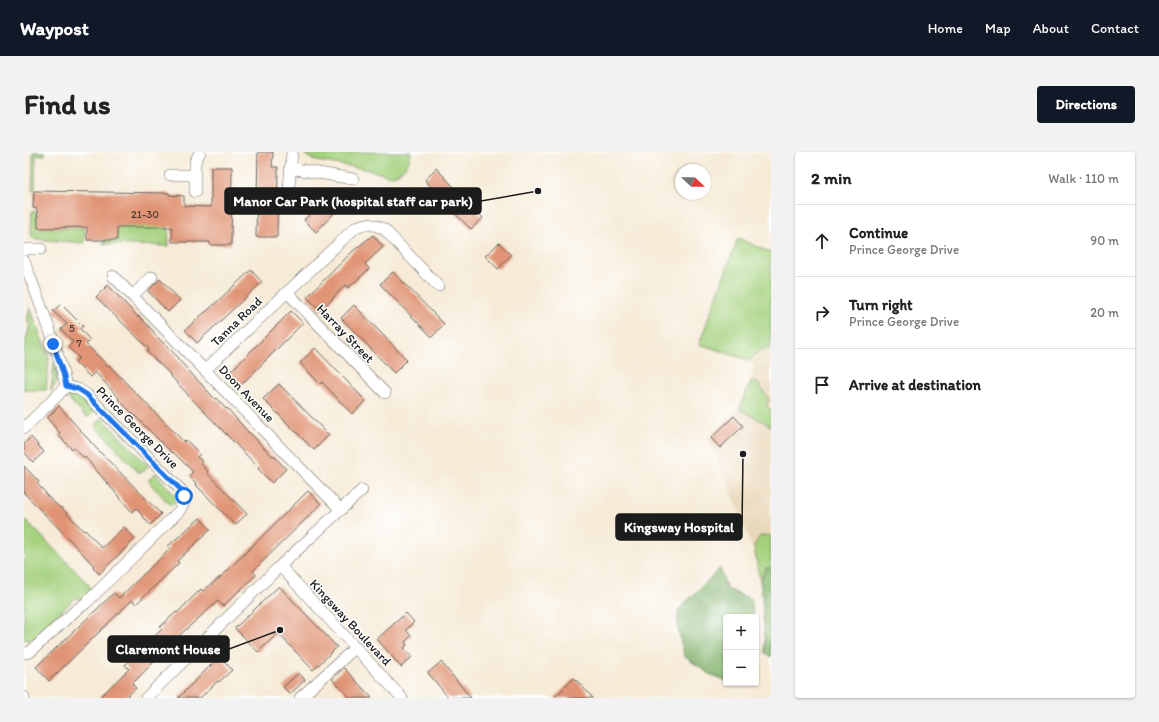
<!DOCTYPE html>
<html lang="en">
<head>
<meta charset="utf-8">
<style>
	body { margin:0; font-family:Itim,sans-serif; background:#f2f2f2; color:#222 }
	.controls { position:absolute; right:12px; bottom:12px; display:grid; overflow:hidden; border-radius:4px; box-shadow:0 1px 3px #0004 }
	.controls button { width:36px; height:36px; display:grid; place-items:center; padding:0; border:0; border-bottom:1px solid #e0e0e0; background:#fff; color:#222; font:20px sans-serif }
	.compass { position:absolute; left:651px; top:12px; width:36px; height:36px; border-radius:50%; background:#fff; box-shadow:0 1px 3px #0004; rotate:112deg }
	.stop { position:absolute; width:12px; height:12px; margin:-9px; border:3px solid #1a73e8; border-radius:50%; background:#fff }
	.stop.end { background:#1a73e8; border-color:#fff; box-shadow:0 1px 4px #0008 }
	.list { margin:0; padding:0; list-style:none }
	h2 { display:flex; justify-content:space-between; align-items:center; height:52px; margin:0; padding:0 16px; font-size:17px }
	h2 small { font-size:13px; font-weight:400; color:#767676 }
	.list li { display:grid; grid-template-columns:26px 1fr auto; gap:12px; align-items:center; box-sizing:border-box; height:72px; padding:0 16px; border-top:1px solid #e0e0e0 }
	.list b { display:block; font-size:15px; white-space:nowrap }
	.list p { margin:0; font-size:13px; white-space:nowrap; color:#767676 }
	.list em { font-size:13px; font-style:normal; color:#767676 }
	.icon { flex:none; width:22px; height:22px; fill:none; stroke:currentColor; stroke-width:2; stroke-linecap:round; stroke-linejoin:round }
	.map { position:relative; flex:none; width:747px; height:546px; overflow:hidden; border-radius:4px }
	header { display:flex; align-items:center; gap:24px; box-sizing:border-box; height:56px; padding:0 20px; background:#111827; color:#fff }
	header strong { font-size:19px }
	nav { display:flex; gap:22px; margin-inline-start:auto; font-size:14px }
	.intro { display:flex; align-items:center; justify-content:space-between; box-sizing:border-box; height:96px; padding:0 24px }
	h1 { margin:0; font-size:28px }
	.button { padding:10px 18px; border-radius:4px; background:#111827; color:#fff; font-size:14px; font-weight:700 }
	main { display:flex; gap:24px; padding:0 24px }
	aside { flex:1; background:#fff; border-radius:4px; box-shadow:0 1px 3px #0004 }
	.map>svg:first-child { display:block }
	.built { fill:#ead8ba }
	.green { fill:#a5d17e; stroke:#60764d }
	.forest { fill:#84b36d; stroke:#506844 }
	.building { fill:#e09475 }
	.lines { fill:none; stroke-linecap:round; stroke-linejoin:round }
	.street-casing { stroke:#68645d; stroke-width:12 }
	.street { stroke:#fff; stroke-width:11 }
	.route { stroke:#1a73e8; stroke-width:5 }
	.labels { text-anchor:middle; stroke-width:3; stroke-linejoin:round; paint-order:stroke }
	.number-label { font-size:11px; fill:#4d3a32 }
	.street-label { font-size:13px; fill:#1c1c1c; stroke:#fff }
	.leader { fill:none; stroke:#1c1c1c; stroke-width:1.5 }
	.callout-dot { fill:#1c1c1c; stroke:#fff; stroke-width:1.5 }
	.callout { fill:#1c1c1c; stroke:#1c1c1c; stroke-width:1.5 }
	.callout-label { font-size:14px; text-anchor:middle; font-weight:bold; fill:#fff }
</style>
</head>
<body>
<header>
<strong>Waypost</strong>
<nav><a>Home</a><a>Map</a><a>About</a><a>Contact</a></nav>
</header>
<div class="intro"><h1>Find us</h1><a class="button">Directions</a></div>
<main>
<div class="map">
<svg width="747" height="546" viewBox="0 0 747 546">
	<rect width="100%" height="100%" fill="#fff"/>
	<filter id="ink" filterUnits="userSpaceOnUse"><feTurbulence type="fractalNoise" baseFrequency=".025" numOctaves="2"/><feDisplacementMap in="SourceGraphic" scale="8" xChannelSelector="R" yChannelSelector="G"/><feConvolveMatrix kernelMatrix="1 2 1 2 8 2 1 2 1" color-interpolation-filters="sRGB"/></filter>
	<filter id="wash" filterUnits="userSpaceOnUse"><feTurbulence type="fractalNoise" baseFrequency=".012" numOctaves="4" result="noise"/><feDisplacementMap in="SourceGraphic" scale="16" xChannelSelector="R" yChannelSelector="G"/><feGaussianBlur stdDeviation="0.9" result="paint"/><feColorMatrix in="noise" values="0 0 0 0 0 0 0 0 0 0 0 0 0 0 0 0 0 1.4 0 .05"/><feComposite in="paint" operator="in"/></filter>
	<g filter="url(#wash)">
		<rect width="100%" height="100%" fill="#f6ebd7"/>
		<path class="built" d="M 714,86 L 747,101 L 747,510 L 742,452 L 729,398 L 711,348 L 698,317 L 683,286 L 714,258 L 731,214 L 675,192 Z"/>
		<path class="green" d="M 9,0 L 21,0 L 21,3 L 12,3 L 11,38 L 8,38 Z
			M 281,0 L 387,0 C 387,11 377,22 367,24 L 336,16 L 293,9 L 284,5 Z
			M 8,59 L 13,60 L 14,76 L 61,76 L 60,91 L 10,87 L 7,82 Z
			M 93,67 L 144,75 L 145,94 L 79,92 L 80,88 L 93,88 Z
			M 714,86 L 747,101 L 747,195 L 742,198 L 737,197 L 726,208 L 675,192 Z
			M 6,155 L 25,207 L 22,238 L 0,238 L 0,198 L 6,171 L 3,169 Z
			M 30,210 C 34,221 35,229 27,239 Z
			M 727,229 L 734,231 L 745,248 L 742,254 L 747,258 L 747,274 L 715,257 Z
			M 46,243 C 58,242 64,251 71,259 L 65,265 L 61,264 L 42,244 Z
			M 78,266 L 124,314 L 119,320 L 114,320 L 72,275 L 72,272 Z
			M 131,321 L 151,343 L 151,350 L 147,354 L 125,330 L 125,327 Z
			M 0,366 L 64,432 L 67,438 L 58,447 L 51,446 L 8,489 L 0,487 Z
			M 741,383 L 747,384 L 747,416 L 742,416 L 736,429 L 730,394 L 735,385 Z"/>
		<path class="forest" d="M 696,416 L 703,437 L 727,447 L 730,465 L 702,465 L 702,529 L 685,522 L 660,504 L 654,477 L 654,458 Z
			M 742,416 L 747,416 L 747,505 L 741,501 L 738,445 L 736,429 Z
			M 732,474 L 735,519 L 735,525 L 732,526 Z"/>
		<g id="blocks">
			<path class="building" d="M 234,0 L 249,0 L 248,15 L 254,15 L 253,85 L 232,85 Z
				M 187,15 L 208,15 L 207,93 L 186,93 L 186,90 L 148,90 L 148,75 L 93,75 L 93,88 L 63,88 L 63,75 L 14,76 L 13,57 L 9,56 L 10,39 L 145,41 L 145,43 L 160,44 L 160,54 L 187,55 Z
				M 412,16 L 459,66 L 447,77 L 424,55 L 401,28 Z
				M 305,44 L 316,55 L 292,80 L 280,68 Z
				M 349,83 L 359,95 L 341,112 L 345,117 L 324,136 L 321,133 L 297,159 L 283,145 L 329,99 Z
				M 475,91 L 487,103 L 474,117 L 461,104 Z
				M 227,118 L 238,130 L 173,191 L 161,178 L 181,160 L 182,160 Z
				M 369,120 L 420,172 L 408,185 L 356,132 Z
				M 136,127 L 156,148 L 144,160 L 124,139 Z
				M 84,133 L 114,165 L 115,164 L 130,180 L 129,181 L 154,205 L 153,206 L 191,247 L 192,246 L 202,257 L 203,256 L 225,281 L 226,281 L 248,304 L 249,303 L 262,317 L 248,331 L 234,317 L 235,316 L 167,246 L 145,222 L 146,222 L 123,200 L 125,197 L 72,145 Z
				M 37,152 L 59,174 L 56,177 L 66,188 L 62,192 L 84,214 L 85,213 L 105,234 L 160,290 L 162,288 L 176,302 L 173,305 L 179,310 L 177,312 L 184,319 L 183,321 L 223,362 L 211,373 L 172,333 L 173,332 L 165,324 L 169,320 L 149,300 L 148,301 L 94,247 L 95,246 L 71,220 L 66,225 L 51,210 L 55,206 L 44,195 L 49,190 L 37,177 L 43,172 L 29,159 Z
				M 330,153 L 383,208 L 370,221 L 317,166 Z
				M 267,159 L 279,171 L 215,235 L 203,223 Z
				M 291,196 L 342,249 L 328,262 L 298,230 L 296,232 L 276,211 Z
				M 255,232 L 305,283 L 290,298 L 239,247 Z
				M 35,254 L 71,295 L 137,362 L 126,373 L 112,356 L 108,360 L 61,305 L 60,306 L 50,296 L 48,297 L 34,283 L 36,281 L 23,266 Z
				M 710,264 L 719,274 L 696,296 L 687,286 Z
				M 7,285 L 20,300 L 9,310 L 0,300 L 0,292 Z
				M 0,314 L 15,330 L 13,332 L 22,341 L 21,342 L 36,356 L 37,355 L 60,379 L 61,378 L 78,396 L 100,375 L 111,387 L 75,422 L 69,415 L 70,414 L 48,390 L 0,341 Z
				M 284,339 L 297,352 L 229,419 L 232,423 L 199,454 L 194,449 L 158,481 L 108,532 L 112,536 L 101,546 L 75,546 L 105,517 L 101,513 L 138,477 L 136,475 L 152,460 L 153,461 L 177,437 L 179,439 L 200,422 Z
				M 176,366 L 186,378 L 153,409 L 155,411 L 112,452 L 108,448 L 25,529 L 12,515 L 90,441 L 95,446 L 146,397 L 144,394 Z
				M 255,434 L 313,495 L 289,518 L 254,481 L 234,500 L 211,476 Z
				M 382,461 L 390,470 L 382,478 L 387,484 L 381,490 L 383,493 L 380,496 L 388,505 L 377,515 L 353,487 Z
				M 196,504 L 208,518 L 195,530 L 194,529 L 176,546 L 154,546 Z
				M 417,510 L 447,546 L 425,546 L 404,521 Z
				M 320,516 L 348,546 L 326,546 L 308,527 Z
				M 275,521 L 281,528 L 266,542 L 259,535 Z
				M 550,526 L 569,546 L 530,546 Z"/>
		</g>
	</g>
	<g filter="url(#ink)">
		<use href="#blocks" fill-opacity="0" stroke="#68645d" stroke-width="1"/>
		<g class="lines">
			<defs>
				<path id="street" d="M 266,16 L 329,27
					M 146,23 L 170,23
					M 265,36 L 268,0
					M 171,40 L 171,10 L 176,0
					M 0,98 L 4,97 L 17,97
					M 0,109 C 15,149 33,193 42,234
					M 89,124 L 317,358
					M 263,140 L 361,241
					M 109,143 L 128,125
					M 181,218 L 332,75 C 343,70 350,72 361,78 L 414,134
					M 0,276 L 34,243 L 42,234
					M 256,414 L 378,546
					M 0,501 L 6,500 L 52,458 L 62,451 L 155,359 C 160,352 162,348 158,339 L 62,242 L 54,237 L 42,234
					M 0,545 L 0,546
					M 122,546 L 256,414 L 338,338
					M 276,546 L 332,495"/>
			</defs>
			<use href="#street" class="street-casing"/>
			<use href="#street" class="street"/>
		</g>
	</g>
	<g class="lines" filter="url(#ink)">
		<path class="route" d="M 29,192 L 39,221 L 42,234 L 54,237 L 62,242 L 158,339 L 160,344"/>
	</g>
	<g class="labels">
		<g class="number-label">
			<text x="121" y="66">21-30</text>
			<text x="48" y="180">5</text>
			<text x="55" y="195">7</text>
		</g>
		<g class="street-label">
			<text transform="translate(212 169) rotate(-44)" y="5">Tanna Road</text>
			<text transform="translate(322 181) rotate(46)" y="5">Harray Street</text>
			<text transform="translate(223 241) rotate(46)" y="5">Doon Avenue</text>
			<text transform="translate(114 275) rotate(45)" y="5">Prince George Drive</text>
			<text transform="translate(327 470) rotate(47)" y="5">Kingsway Boulevard</text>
		</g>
	</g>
	<path class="leader" d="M514 39L457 49M719 302L718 375M256 478L205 497"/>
	<g class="callout-dot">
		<circle cx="514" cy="39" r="4"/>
		<circle cx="719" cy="302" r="4"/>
		<circle cx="256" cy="478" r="4"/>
	</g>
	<g class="callout">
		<rect x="201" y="36" width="256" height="26" rx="4"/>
		<rect x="592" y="362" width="126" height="26" rx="4"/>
		<rect x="84" y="484" width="121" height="26" rx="4"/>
	</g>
	<g class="callout-label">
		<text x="329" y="54">Manor Car Park (hospital staff car park)</text>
		<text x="655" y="380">Kingsway Hospital</text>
		<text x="144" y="502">Claremont House</text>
	</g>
</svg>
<div class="controls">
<button>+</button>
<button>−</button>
</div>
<svg class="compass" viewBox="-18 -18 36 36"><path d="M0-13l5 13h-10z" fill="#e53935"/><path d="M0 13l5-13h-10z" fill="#767676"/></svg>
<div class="stop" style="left:160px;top:344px"></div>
<div class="stop end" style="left:29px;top:192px"></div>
</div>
<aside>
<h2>2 min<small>Walk · 110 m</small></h2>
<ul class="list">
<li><svg class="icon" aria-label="ahead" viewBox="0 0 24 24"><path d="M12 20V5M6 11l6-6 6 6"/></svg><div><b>Continue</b><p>Prince George Drive</p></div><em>90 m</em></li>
<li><svg class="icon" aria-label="right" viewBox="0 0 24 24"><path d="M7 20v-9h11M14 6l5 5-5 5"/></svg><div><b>Turn right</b><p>Prince George Drive</p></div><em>20 m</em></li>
<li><svg class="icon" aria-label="arrive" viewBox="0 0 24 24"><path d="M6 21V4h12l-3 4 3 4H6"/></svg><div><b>Arrive at destination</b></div></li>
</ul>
</aside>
</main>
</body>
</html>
